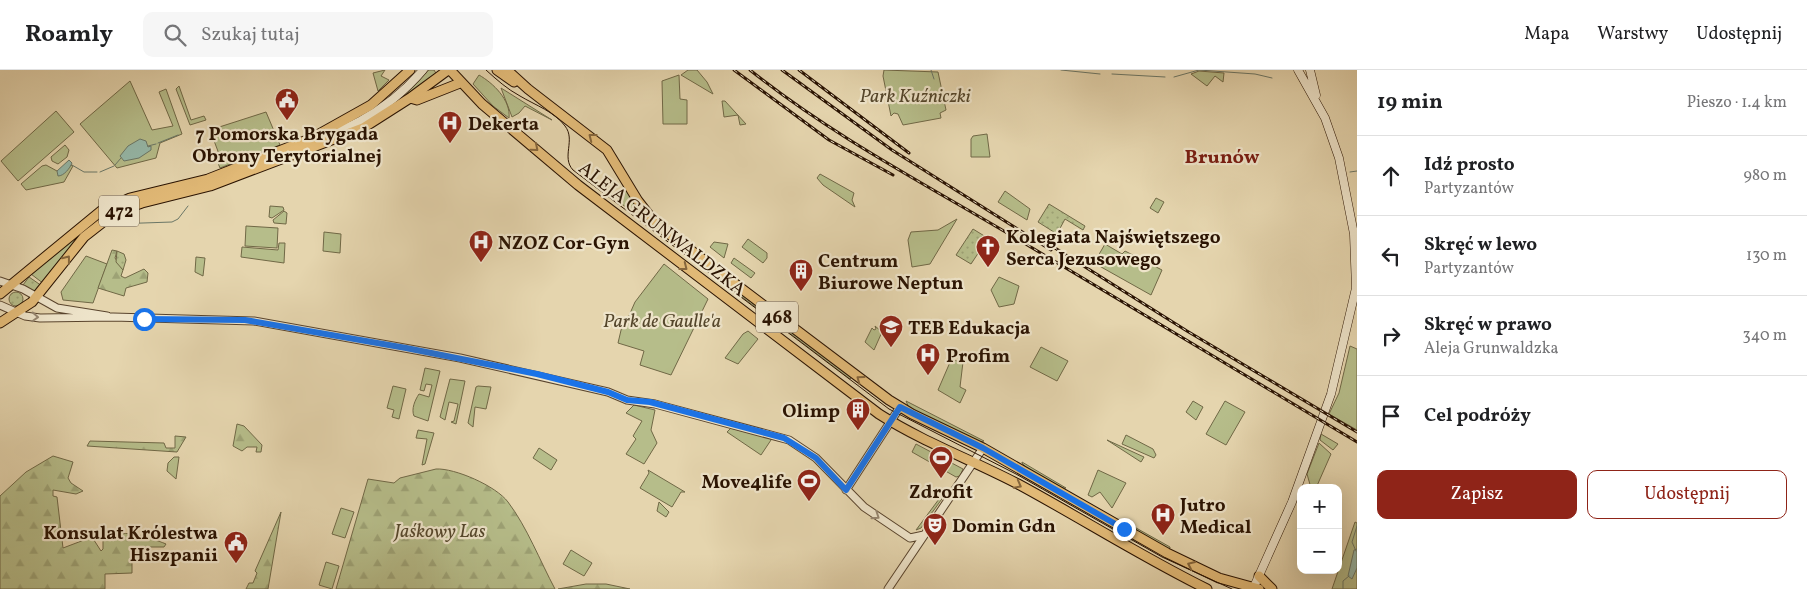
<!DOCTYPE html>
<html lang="pl">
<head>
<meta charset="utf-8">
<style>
	body { margin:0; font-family:Vollkorn,serif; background:#f6f6f6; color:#202124 }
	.controls { position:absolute; right:15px; bottom:15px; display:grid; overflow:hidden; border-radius:10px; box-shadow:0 5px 20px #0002 }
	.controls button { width:45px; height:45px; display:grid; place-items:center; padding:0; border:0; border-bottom:1px solid #e0e0e0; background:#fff; color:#202124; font:25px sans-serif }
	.stop { position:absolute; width:15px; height:15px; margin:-11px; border:4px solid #1a73e8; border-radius:50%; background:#fff }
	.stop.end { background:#1a73e8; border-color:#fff; box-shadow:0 1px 5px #0008 }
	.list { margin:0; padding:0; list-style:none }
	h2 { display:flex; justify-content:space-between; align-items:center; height:65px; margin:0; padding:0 20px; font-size:21px }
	h2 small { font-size:16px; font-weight:400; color:#757577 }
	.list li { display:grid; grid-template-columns:32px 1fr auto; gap:15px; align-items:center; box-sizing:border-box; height:80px; padding:0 20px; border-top:1px solid #e0e0e0 }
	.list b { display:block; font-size:19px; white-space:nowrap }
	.list p { margin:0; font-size:16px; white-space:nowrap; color:#757577 }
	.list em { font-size:16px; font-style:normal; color:#757577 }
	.actions { display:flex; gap:10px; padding:15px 20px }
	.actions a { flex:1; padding:11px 0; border:1px solid #8f2418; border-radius:10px; text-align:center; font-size:18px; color:#8f2418 }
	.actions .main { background:#8f2418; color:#fff }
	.icon { flex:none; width:28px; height:28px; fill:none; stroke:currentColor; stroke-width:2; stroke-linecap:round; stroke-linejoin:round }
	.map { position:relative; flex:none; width:1357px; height:519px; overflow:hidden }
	header { display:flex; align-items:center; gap:30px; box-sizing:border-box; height:70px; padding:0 25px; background:#fff; border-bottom:1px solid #e0e0e0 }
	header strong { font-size:24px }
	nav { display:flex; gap:28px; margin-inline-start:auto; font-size:18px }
	.search { width:350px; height:45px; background:#f6f6f6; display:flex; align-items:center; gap:12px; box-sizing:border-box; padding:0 18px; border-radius:10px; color:#757577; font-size:19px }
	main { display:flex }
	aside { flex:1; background:#fff }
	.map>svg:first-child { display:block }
	.green { fill:#b6bd8a; stroke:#706846 }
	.forest { fill:url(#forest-firs); stroke:#706846 }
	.garden { fill:url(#garden-dots); stroke:#706846 }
	.water { fill:#96b9aa; stroke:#6b7767 }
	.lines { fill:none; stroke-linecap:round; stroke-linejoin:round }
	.stream { stroke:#6b7767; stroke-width:1 }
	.tertiary-casing { stroke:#59442d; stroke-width:9 }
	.secondary-casing { stroke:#2a1302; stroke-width:9 }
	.primary-casing { stroke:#2a1302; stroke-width:11 }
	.tertiary { stroke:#eee4ca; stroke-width:7 }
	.secondary { stroke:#eee4ca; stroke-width:8 }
	.primary { stroke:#e2ba77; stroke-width:9 }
	.tram { stroke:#2a1302; stroke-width:1 }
	.rail-casing { stroke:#2a1302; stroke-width:3 }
	.rail { stroke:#eee4ca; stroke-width:1; stroke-dasharray:4; stroke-linecap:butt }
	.oneway { stroke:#86663c }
	.oneway2 { stroke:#968670 }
	.route { stroke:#1a73e8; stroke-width:6 }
	.labels { text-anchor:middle; stroke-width:4.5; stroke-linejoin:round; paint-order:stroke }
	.shield { fill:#eee4ca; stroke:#65523e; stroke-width:1 }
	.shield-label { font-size:18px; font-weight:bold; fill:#2a1302 }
	.park-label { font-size:19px; font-style:italic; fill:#54462b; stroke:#eee4ca }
	.poi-label { font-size:19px; font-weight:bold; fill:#2a1302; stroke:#eee4ca; text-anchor:start }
	.street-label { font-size:19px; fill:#2a1302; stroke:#eee4ca }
	.neighbourhood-label { font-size:20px; font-weight:bold; fill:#7a1f14; stroke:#eee4ca }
</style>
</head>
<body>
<header>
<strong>Roamly</strong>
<div class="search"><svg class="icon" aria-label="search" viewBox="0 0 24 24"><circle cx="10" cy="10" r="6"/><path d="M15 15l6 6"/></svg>Szukaj tutaj</div>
<nav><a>Mapa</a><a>Warstwy</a><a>Udostępnij</a></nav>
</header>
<main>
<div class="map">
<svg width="1357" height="519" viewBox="0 0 1357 519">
	<defs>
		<pattern id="forest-firs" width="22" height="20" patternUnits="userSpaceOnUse" patternTransform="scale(1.25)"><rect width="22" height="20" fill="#b6bd8a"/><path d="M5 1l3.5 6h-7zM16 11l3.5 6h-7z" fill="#9da275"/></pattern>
		<pattern id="garden-dots" width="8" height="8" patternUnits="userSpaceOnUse" patternTransform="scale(1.25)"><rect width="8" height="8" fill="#b6bd8a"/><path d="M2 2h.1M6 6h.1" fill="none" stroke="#9da275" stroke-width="1.8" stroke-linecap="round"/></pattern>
	</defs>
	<rect width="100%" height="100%" fill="#e5d5ae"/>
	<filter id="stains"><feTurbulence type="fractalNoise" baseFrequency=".004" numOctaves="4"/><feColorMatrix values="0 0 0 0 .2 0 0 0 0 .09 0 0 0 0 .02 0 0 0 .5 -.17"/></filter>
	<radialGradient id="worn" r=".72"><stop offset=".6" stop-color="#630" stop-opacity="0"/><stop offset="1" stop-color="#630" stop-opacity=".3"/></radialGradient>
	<path class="green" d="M 385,0 L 381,6 L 389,10 L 378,21 L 373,3 Z
		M 429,0 L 434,0 L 437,5 L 388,38 Z
		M 688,0 L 697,0 L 707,12 L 713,24 L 681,5 Z
		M 884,0 L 938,2 L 946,40 L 940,43 L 941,48 L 903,55 L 898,44 L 894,43 L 891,46 L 883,6 Z
		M 1199,1 L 1224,3 L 1223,12 L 1215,6 L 1207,16 L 1191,4 Z
		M 479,5 C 493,13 511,30 509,48 L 493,36 L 473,14 Z
		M 679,5 L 680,29 L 687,30 L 687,54 L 663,54 L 662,11 Z
		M 130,11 L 152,60 L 173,56 L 159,22 L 166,19 L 182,64 L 160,73 L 156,88 L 117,98 L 80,54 Z
		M 179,16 L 191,50 L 204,46 L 206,50 L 190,55 L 176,19 Z
		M 501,18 L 552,50 L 525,36 L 519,43 L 512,47 Z
		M 722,31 L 725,31 L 746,54 L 740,55 L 738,45 L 724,47 Z
		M 56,41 L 74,62 L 18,111 L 1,91 Z
		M 266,42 L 280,75 L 220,98 L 215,86 L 219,84 L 210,60 Z
		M 987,64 L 990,87 L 971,87 L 971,69 L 973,66 Z
		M 65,75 L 69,80 L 67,87 L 58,94 L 52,91 L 51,87 Z
		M 46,95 L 57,101 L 65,101 L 71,95 L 73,96 L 64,112 L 26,120 L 21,114 L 42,96 Z
		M 820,104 L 854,123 L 852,130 L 855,137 L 823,115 L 817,108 Z
		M 625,117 L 649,154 L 619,132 L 618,127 Z
		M 1005,121 L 1030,139 L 1027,150 L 998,132 Z
		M 1156,128 L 1164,132 L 1158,143 L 1150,138 Z
		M 270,136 L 283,137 L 284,140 L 272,148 L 269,147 Z
		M 112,138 L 110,142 L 83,164 L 44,214 L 31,204 L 84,158 Z
		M 284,141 L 287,143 L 286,154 L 274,153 L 273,150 Z
		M 957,149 L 930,194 L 912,197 L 908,170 L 911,162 L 938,160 Z
		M 246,156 L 278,158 L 277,178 L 245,176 Z
		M 324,162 L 341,164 L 340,183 L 323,181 Z
		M 748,169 L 767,183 L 767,188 L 763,193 L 742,177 Z
		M 714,172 L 728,174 L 724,188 L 710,177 Z
		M 279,173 L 285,173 L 284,193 L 241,187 L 242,177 L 278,180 Z
		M 1105,174 L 1122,184 L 1125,181 L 1162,200 L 1151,225 L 1094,193 Z
		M 86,186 L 107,194 L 93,233 L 63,230 L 61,222 Z
		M 196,187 L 205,188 L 203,206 L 195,202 Z
		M 734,188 L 755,203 L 751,208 L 731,193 Z
		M 664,194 L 708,229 L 671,305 L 640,295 L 644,281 L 618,273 L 622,256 L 624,257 L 635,232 Z
		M 999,207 L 1019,216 L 1014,234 L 999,237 L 991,220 Z
		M 722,208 L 762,241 L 852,307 L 850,309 L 721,211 Z
		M 875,256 L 882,262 L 874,280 L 865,272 L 872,258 L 874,260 L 876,259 Z
		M 748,261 L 758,269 L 738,294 L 725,288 L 743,264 Z
		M 1350,276 L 1357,279 L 1357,360 L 1329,344 L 1339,323 Z
		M 1041,277 L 1068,291 L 1057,311 L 1030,297 Z
		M 951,290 L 963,292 L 960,317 L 966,320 L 960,333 L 938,320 Z
		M 425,298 L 440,301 L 428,351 L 414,346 C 411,339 415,330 419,324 L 429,327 L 432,315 L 426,314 L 424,321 L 420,320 Z
		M 450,309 L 465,311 L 456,354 L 451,352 L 454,351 L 458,334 L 449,332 L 445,350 L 440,347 Z
		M 393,316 L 406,319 L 399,349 L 392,347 L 394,340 L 387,338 Z
		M 478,316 L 491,317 L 486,339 L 475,337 L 473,357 L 468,353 L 476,317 Z
		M 906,331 L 984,371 L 980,372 L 909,338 Z
		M 1193,331 L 1203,337 L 1196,350 L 1186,342 Z
		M 1225,331 L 1245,342 L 1226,375 L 1206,364 Z
		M 634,335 L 655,340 L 651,360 L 657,373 L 644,394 L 626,384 L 636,369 L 633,366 L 642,351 L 626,343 Z
		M 731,358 L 771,368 L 771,370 L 761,385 L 727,362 Z
		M 418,360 L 434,363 L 425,394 L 422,395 L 427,369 L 416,368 Z
		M 1321,364 L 1338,374 L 1333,380 L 1320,370 Z
		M 1126,365 L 1153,379 L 1156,385 L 1154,388 L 1122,374 Z
		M 1107,370 L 1144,387 L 1141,392 Z
		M 1319,373 L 1331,384 L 1316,418 L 1311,418 L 1307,404 Z
		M 916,374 L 963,399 L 960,406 L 956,407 L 912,382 Z
		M 539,378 L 557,390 L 551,400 L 533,388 Z
		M 174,387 L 179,387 L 176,409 L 167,401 L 168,393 Z
		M 1022,393 L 1022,392 L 1066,418 C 1054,419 1030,402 1022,393 Z
		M 648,400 L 685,422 L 681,422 L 672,437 L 640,418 L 649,403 Z
		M 1098,400 L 1126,413 L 1112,438 L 1100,422 L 1092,427 L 1088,425 Z
		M 659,432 L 669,442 L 666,447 L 657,441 Z
		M 341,438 L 354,442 L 345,468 L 332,464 Z
		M 1355,452 L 1357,453 L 1357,519 L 1332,519 Z
		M 1129,454 L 1170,477 L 1170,478 L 1166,479 L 1128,457 Z
		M 571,480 L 592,493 L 584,506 L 563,494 Z
		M 326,492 L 339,496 L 332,519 L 319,515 Z"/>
	<path class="forest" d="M 112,180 L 117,181 L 115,188 L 123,200 L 121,206 L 125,208 L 144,199 L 148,203 L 147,212 L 126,218 L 124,226 L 98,218 Z
		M 237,354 L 244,356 L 262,375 L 261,382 L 256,382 L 257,377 L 247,377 L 242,381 L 233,376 Z
		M 175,366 L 186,367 L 177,382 L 87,376 L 90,371 L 164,373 L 166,378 L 175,378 Z
		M 53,386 L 73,392 L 68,408 L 71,413 L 83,421 L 76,424 L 53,420 L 53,426 L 57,427 L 63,478 L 92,467 L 101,481 L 103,479 L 103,471 C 119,456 149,467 166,474 L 164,477 L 142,477 L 142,488 L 132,489 L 132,503 L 105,504 L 105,519 L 0,519 L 0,426 L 26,402 Z
		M 436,399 C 455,398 496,416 508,432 C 527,457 540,491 555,519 L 336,519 L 368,409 L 394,413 L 400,408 Z
		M 281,442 L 268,519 L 246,519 L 249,513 L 253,513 L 257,503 L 255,501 Z
		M 586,514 L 606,514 L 630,519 L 558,519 Z"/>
	<path class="garden" d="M 1049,134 L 1085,156 L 1083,160 L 1065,149 L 1057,164 L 1038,152 Z
		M 973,159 L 986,167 L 981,167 L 982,171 L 987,170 L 971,194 L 956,185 Z
		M 117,181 L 124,184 L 126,190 L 123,200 L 116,192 Z
		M 29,207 L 42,216 L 36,223 L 23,215 Z
		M9 229a7 7 0 1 1 14 0a7 7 0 1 1-14 0Z
		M 942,425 L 944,426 L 921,458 L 916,460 Z"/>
	<path class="water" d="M 140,69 L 146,71 L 148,77 L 151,76 L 151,80 L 139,88 L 124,91 L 120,86 L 128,76 Z
		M 69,90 L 72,93 C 70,98 64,106 58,106 L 57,101 Z
		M 1357,479 L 1357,498 L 1352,509 L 1348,506 L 1354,480 Z"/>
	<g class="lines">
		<path class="stream" d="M 931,0 L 934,9
			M 1061,0 L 1100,4
			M 1112,4 L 1165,7
			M 1174,7 L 1199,0 L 1255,4 L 1272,8
			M 158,73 L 178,65
			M 148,76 L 156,74
			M 72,95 L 84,102 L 97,102
			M 115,95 L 121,88
			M 100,102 L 114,96
			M 1350,102 L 1357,101
			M 114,154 L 172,152 L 178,149 L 188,136
			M 1356,481 L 1352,472 L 1357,456
			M 1343,519 L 1343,511 L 1349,506"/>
		<defs>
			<path id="tertiary" d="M 0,211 L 23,219 L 57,238 L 107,246
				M 0,235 L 25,246 L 40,248 L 113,247 L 254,251 L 460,288 L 608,322 L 627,330 L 655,334 L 789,370 L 816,388 L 864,437 L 910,468 L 924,465
				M 846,420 L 900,337
				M 888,519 L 983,378"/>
			<path id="secondary" d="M 1310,0 L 1316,25
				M 315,74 C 329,64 345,59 360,51 C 384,38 405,21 423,0
				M 1253,519 L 1292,432 L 1331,324 L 1356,218 L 1354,164 L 1339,88 L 1325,48 L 1298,0"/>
			<path id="primary" d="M 450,0 L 482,34 L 578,115 L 879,344 C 923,372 972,390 1018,414 C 1081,448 1142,487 1207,519
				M 497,0 L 514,12
				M 507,0 L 528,19 L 607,80 L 638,131 L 656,154 L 889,330 L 912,344 L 983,378 L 1167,483 L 1219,508 L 1259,519
				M 410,28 L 417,30 L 460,13
				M 0,224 L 101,141 L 130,128 L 208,109 L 312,68 L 371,35 L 410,0
				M 0,253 L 32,232 L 84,167 L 116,142 L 142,133 L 210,116 L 363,58 L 410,28 L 448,0
				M 1259,506 L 1272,519"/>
		</defs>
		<use href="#tertiary" class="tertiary-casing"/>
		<use href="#secondary" class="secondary-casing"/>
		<use href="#primary" class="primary-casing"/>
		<use href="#tertiary" class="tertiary"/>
		<use href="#secondary" class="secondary"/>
		<use href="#primary" class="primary"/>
		<path class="tram" d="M 486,0 C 497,10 507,19 520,26 C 535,35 555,42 565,56 C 576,70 561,87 573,100 L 889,339 L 1016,404 L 1162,487 L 1232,519"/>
		<defs>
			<path id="rail" d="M 734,0 L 829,70 L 893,105
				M 750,0 C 834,67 927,115 1019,170 C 1132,237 1244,305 1357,372
				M 782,0 L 892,80 L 1051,180
				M 799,0 L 909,83
				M 1047,173 L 1187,261 L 1357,362"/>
		</defs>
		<use href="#rail" class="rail-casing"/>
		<use href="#rail" class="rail"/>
	</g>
	<defs><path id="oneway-chevron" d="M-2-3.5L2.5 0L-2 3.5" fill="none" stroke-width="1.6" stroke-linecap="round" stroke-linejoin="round" transform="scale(1.25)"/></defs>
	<g class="oneway">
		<use href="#oneway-chevron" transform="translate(592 67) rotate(-142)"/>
		<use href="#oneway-chevron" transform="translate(535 78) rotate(40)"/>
		<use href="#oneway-chevron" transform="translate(67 189) rotate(-52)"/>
		<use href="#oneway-chevron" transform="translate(684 197) rotate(38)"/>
		<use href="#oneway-chevron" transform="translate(860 309) rotate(-144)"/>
		<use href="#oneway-chevron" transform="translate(1018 415) rotate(28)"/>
		<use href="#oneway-chevron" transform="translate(1191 495) rotate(-155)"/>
	</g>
	<g class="oneway2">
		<use href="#oneway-chevron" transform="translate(35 247) rotate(3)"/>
		<use href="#oneway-chevron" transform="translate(876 446) rotate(34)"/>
	</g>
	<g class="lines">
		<path class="route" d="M 144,249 L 245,250 L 406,278 L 537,304 L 608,322 L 627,330 L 650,332 L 784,368 L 816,388 L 846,420 L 900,337 L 983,378 L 1124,459"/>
	</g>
	<defs>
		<symbol id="civic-pin" viewBox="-11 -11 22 30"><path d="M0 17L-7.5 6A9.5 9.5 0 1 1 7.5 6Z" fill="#8f2418" stroke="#eee4ca"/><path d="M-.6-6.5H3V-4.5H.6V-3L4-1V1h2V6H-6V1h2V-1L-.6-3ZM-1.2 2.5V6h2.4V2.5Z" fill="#fff"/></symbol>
		<symbol id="hospital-pin" viewBox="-11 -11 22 30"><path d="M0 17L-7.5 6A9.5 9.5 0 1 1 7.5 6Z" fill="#8f2418" stroke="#eee4ca"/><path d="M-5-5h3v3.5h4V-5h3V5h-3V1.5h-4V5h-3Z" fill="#fff"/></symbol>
		<symbol id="church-pin" viewBox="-11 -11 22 30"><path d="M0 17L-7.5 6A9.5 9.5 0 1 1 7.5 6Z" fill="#8f2418" stroke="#eee4ca"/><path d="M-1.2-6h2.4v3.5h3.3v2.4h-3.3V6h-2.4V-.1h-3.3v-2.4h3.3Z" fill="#fff"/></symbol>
		<symbol id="building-pin" viewBox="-11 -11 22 30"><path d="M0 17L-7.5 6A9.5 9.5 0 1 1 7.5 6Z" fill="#8f2418" stroke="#eee4ca"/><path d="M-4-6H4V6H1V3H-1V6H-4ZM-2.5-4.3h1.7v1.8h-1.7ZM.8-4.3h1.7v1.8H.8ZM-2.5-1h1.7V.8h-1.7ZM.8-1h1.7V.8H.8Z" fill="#fff"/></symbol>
		<symbol id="university-pin" viewBox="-11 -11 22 30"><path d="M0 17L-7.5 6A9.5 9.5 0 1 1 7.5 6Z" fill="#8f2418" stroke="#eee4ca"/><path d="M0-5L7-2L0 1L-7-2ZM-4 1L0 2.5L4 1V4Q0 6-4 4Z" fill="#fff"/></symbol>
		<symbol id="stadium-pin" viewBox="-11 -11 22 30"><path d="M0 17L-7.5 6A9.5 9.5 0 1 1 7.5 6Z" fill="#8f2418" stroke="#eee4ca"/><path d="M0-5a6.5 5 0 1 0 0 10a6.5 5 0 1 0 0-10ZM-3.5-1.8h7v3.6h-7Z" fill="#fff"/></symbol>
		<symbol id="theatre-pin" viewBox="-11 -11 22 30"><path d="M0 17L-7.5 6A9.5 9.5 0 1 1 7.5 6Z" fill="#8f2418" stroke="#eee4ca"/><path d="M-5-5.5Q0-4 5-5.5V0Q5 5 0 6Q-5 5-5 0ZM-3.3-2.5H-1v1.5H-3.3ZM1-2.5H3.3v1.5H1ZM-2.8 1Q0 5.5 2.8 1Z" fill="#fff"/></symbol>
	</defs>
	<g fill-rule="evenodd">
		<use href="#civic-pin" x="273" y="16" width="28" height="38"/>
		<use href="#hospital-pin" x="436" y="39" width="28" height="38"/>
		<use href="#hospital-pin" x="467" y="158" width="28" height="38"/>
		<use href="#church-pin" x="974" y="163" width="28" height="38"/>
		<use href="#building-pin" x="787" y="187" width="28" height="38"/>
		<use href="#university-pin" x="877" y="243" width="28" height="38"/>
		<use href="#hospital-pin" x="914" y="271" width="28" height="38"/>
		<use href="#building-pin" x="844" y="326" width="28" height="38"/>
		<use href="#stadium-pin" x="927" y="374" width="28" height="38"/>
		<use href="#stadium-pin" x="795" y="397" width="28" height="38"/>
		<use href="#hospital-pin" x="1149" y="431" width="28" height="38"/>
		<use href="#theatre-pin" x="921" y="441" width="28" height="38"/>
		<use href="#civic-pin" x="222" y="459" width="28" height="38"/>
	</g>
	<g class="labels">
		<g class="shield">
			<rect x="99" y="125.5" width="40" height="31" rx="4"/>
			<rect x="756" y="231.5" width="42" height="31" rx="4"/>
		</g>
		<g class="shield-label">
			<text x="119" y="147">472</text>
			<text x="777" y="253">468</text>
		</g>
		<g class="park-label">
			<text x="915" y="32">Park Kuźniczki</text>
			<text x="662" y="257">Park de Gaulle'a</text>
			<text x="440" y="467">Jaśkowy Las</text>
		</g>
		<g class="poi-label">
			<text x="468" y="60">Dekerta</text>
			<text x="287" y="70" text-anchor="middle">7 Pomorska Brygada<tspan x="287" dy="22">Obrony Terytorialnej</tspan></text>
			<text x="1006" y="173">Kolegiata Najświętszego<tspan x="1006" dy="22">Serca Jezusowego</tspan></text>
			<text x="498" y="179">NZOZ Cor-Gyn</text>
			<text x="818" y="197">Centrum<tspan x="818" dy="22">Biurowe Neptun</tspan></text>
			<text x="908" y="264">TEB Edukacja</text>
			<text x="946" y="292">Profim</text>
			<text x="840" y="347" text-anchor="end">Olimp</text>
			<text x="792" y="418" text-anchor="end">Move4life</text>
			<text x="941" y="428" text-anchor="middle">Zdrofit</text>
			<text x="1180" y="441">Jutro<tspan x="1180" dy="22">Medical</tspan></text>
			<text x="952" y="462">Domin Gdn</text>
			<text x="218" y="469" text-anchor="end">Konsulat Królestwa<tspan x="218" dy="22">Hiszpanii</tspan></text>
		</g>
		<g class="street-label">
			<text transform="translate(663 158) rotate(38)" y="7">ALEJA GRUNWALDZKA</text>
		</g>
		<g class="neighbourhood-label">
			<text x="1222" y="93">Brunów</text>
		</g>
	</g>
	<rect width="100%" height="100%" filter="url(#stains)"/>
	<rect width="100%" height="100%" fill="url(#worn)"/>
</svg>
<div class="controls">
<button>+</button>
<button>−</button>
</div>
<div class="stop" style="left:144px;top:249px"></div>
<div class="stop end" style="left:1124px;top:459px"></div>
</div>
<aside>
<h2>19 min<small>Pieszo · 1.4 km</small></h2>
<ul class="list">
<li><svg class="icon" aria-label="ahead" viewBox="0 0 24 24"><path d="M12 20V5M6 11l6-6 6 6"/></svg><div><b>Idź prosto</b><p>Partyzantów</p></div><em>980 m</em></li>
<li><svg class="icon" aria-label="left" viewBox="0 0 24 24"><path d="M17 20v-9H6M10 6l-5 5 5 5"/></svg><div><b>Skręć w lewo</b><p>Partyzantów</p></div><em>130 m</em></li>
<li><svg class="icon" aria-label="right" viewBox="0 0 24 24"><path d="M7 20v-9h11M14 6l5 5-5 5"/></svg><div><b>Skręć w prawo</b><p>Aleja Grunwaldzka</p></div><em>340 m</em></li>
<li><svg class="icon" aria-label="arrive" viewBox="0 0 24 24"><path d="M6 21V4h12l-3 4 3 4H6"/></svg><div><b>Cel podróży</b></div></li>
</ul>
<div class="actions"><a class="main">Zapisz</a><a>Udostępnij</a></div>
</aside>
</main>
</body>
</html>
